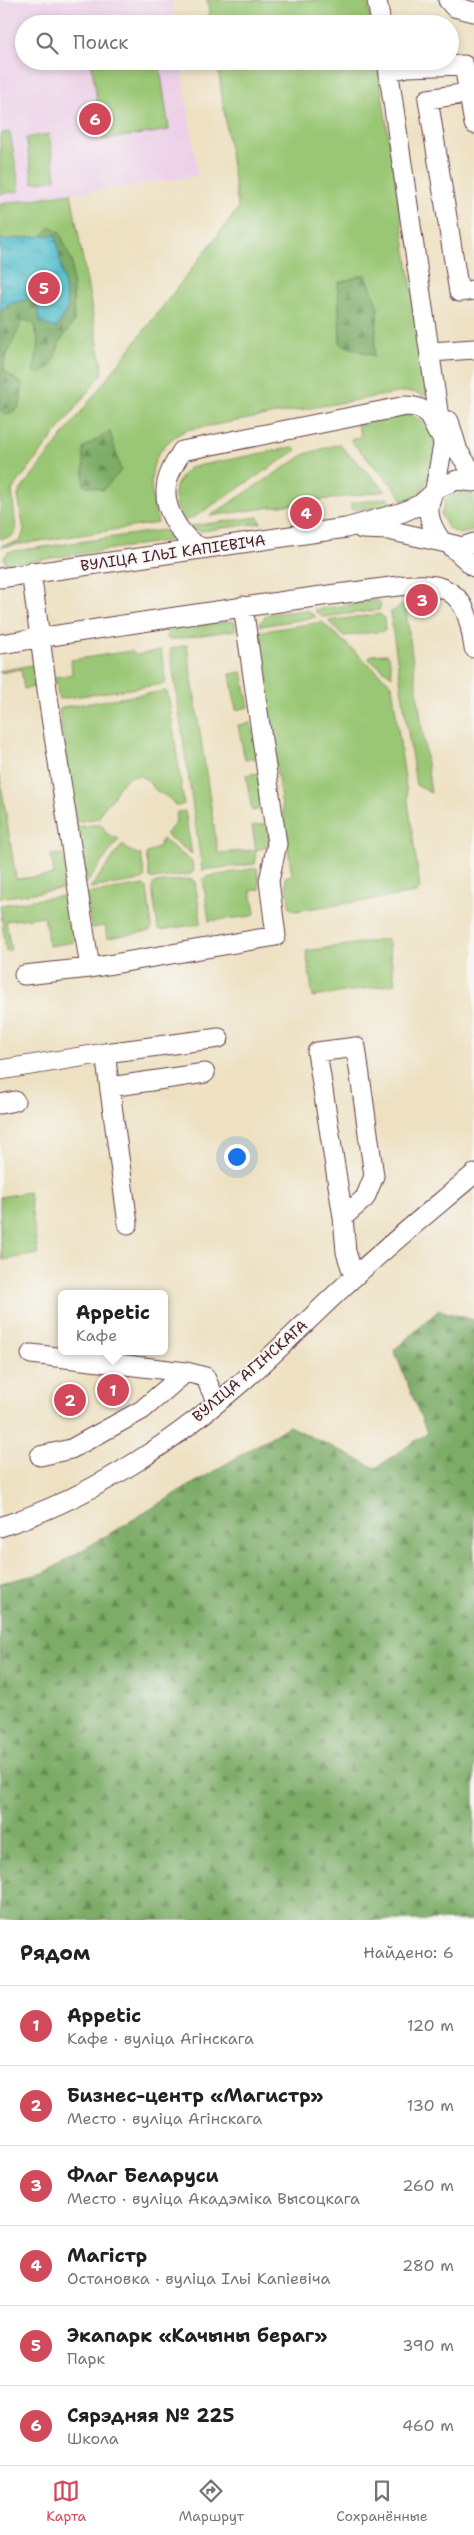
<!DOCTYPE html>
<html lang="ru">
<head>
<meta charset="utf-8">
<style>
	body { margin:0; font-family:"Shantell Sans",sans-serif; background:#f6f6f6; color:#202124 }
	.you { position:absolute; left:236px; top:1156px; width:18px; height:18px; margin:-12px; border:4px solid #fff; border-radius:50%; background:#1a73e8; box-shadow:0 0 0 8px #1a73e833 }
	.badge { display:grid; place-items:center; width:32px; height:32px; border-radius:50%; background:#d1495b; color:#fff; font-size:16px; font-weight:700 }
	.pin { position:absolute; translate:-50% -50%; border:2px solid #fff; box-shadow:0 1px 5px #0006 }
	.popup { position:absolute; left:58px; top:1290px; width:110px; height:65px; box-sizing:border-box; display:grid; place-content:center; border-radius:8px; background:#fff; filter:drop-shadow(0 1px 4px #0005); font-size:16px; white-space:nowrap; color:#757577 }
	.popup b { font-size:19px; color:#202124 }
	.popup::after { content:''; position:absolute; left:50%; top:100%; margin-left:-10px; border:10px solid transparent; border-top-color:#fff }
	.list { margin:0; padding:0; list-style:none }
	h2 { display:flex; justify-content:space-between; align-items:center; height:65px; margin:0; padding:0 20px; font-size:21px }
	h2 small { font-size:16px; font-weight:400; color:#757577 }
	.list li { display:grid; grid-template-columns:32px 1fr auto; gap:15px; align-items:center; box-sizing:border-box; height:80px; padding:0 20px; border-top:1px solid #e0e0e0 }
	.list b { display:block; font-size:19px; white-space:nowrap }
	.list p { margin:0; font-size:16px; white-space:nowrap; color:#757577 }
	.list em { font-size:16px; font-style:normal; color:#757577 }
	.icon { flex:none; width:28px; height:28px; fill:none; stroke:currentColor; stroke-width:2; stroke-linecap:round; stroke-linejoin:round }
	.map { position:relative; flex:none; width:474px; height:1920px; overflow:hidden }
	.search { position:absolute; background:#fff; box-shadow:0 2px 8px #0003; left:15px; right:15px; top:15px; height:55px; display:flex; align-items:center; gap:12px; box-sizing:border-box; padding:0 18px; border-radius:28px; color:#757577; font-size:19px }
	.sheet { height:545px; background:#fff }
	nav { display:flex; justify-content:space-around; align-items:center; box-sizing:border-box; height:70px; border-top:1px solid #e0e0e0; background:#fff; font-size:14px; color:#757577 }
	nav a { display:grid; justify-items:center; gap:2px }
	nav .on { color:#d1495b }
	.map>svg:first-child { display:block }
	.built { fill:#edd0e8 }
	.green { fill:#9ac775; stroke:#727350 }
	.forest { fill:url(#forest-firs); stroke:#626648 }
	.water { fill:url(#water-ripples); stroke:#4e6e7c }
	.lines { fill:none; stroke-linecap:round; stroke-linejoin:round }
	.minor-casing { stroke:#633c42; stroke-width:21 }
	.minor { stroke:#fff; stroke-width:19 }
	.labels { text-anchor:middle; stroke-width:4; stroke-linejoin:round; paint-order:stroke }
	.street-label { font-size:15px; fill:#4a1f2b; stroke:#f6f6f2 }
</style>
</head>
<body>
<div class="map">
<svg width="474" height="1920" viewBox="0 0 474 1920">
	<defs>
		<pattern id="forest-firs" width="22" height="20" patternUnits="userSpaceOnUse" patternTransform="scale(1.25)"><rect width="22" height="20" fill="#7bac66"/><path d="M5 1l3.5 6h-7zM16 11l3.5 6h-7z" fill="#678b54"/></pattern>
		<pattern id="water-ripples" width="26" height="14" patternUnits="userSpaceOnUse" patternTransform="scale(1.25)"><rect width="26" height="14" fill="#51becc"/><path d="M2 4q2-2 4 0t4 0M15 11q2-2 4 0t4 0" fill="none" stroke="#459aa6"/></pattern>
	</defs>
	<rect width="100%" height="100%" fill="#f6f6f2"/>
	<filter id="ink" filterUnits="userSpaceOnUse"><feTurbulence type="fractalNoise" baseFrequency=".02" numOctaves="2"/><feDisplacementMap in="SourceGraphic" scale="10" xChannelSelector="R" yChannelSelector="G"/><feConvolveMatrix kernelMatrix="1 2 1 2 8 2 1 2 1" color-interpolation-filters="sRGB"/></filter>
	<filter id="wash" filterUnits="userSpaceOnUse"><feTurbulence type="fractalNoise" baseFrequency=".0096" numOctaves="4" result="noise"/><feDisplacementMap in="SourceGraphic" scale="20" xChannelSelector="R" yChannelSelector="G"/><feGaussianBlur stdDeviation="1.12" result="paint"/><feColorMatrix in="noise" values="0 0 0 0 0 0 0 0 0 0 0 0 0 0 0 0 0 1.4 0 .05"/><feComposite in="paint" operator="in"/></filter>
	<g filter="url(#wash)">
		<rect width="100%" height="100%" fill="#eee1c2"/>
		<path class="built" d="M 0,0 L 172,0 L 175,24 L 24,24 L 24,61 L 181,61 L 198,176 L 0,204 Z"/>
		<path class="green" d="M 207,0 L 367,0 L 371,24 L 211,24 Z
			M 91,61 L 159,61 L 169,130 L 103,140 Z
			M 217,61 L 377,61 L 428,394 L 425,396 L 413,392 L 402,392 L 186,430 C 145,451 147,484 158,523 L 2,547 L 2,545 L 20,542 L 24,530 L 18,496 L 20,491 L 238,209 Z
			M 10,132 L 20,191 L 0,194 L 0,134 Z
			M 49,134 L 56,179 L 33,183 L 26,138 Z
			M 71,193 L 103,372 L 12,490 L 16,531 L 11,537 L 0,539 L 0,204 Z
			M 409,414 C 419,419 428,424 432,434 C 440,450 428,488 414,499 C 412,502 407,503 404,504 L 399,493 L 350,440 L 361,436 L 357,424 Z
			M 339,444 L 386,491 L 210,516 L 305,454 Z
			M 294,447 L 297,450 L 196,516 L 184,521 C 171,500 171,483 191,467 Z
			M 461,491 L 474,495 L 474,531 L 460,534 L 449,529 L 441,515 L 446,499 Z
			M 388,498 L 394,509 L 351,509 L 351,503 Z
			M 258,517 L 261,523 L 201,531 L 193,530 L 190,526 Z
			M 163,530 L 172,540 L 6,565 L 4,557 L 8,552 Z
			M 377,600 L 381,603 L 379,610 L 323,617 L 314,610 Z
			M 405,603 L 431,793 L 416,785 L 390,613 Z
			M 306,610 L 316,617 L 261,626 L 259,623 L 268,614 Z
			M 380,614 L 384,618 L 385,631 L 344,636 L 328,621 Z
			M 231,621 L 235,622 L 236,630 L 169,640 L 166,636 L 169,630 Z
			M 322,622 L 392,685 L 420,888 L 416,893 L 294,911 L 290,908 L 285,877 L 292,875 L 257,632 Z
			M 187,645 L 218,853 L 256,850 L 252,826 L 267,824 L 270,844 L 265,848 L 256,850 L 255,864 L 202,870 L 170,649 Z
			M 161,650 L 166,681 L 164,684 L 59,699 L 55,677 L 72,674 L 71,660 L 131,651 L 136,655 Z
			M 386,654 L 389,656 L 392,676 L 369,659 L 371,655 Z
			M 32,665 L 35,668 L 39,686 L 24,689 L 21,669 L 0,673 L 0,671 Z
			M 242,672 L 249,707 L 236,710 L 230,674 Z
			M 165,691 L 168,693 L 184,804 L 176,807 C 171,798 166,796 158,792 C 153,789 150,781 144,778 C 129,771 120,784 114,796 C 110,804 102,806 99,818 L 76,822 L 59,710 L 63,707 Z
			M 251,723 L 258,758 L 245,760 L 238,725 Z
			M 258,773 L 265,808 L 252,811 L 246,775 Z
			M 0,776 L 16,879 L 54,875 L 51,855 L 63,854 L 68,888 L 0,898 Z
			M 185,811 L 192,854 L 165,834 L 175,824 L 177,812 Z
			M 101,824 L 107,834 L 119,839 L 85,885 L 76,827 Z
			M 163,839 L 192,862 L 194,871 L 191,874 L 153,879 L 150,877 L 146,854 L 157,848 Z
			M 123,844 L 128,850 L 141,855 L 145,878 L 142,880 L 90,888 Z
			M 257,868 L 260,889 L 251,891 L 255,913 L 253,916 L 209,921 L 203,879 L 206,877 Z
			M 192,879 L 195,882 L 201,921 L 199,924 L 160,930 L 158,928 L 152,888 L 154,883 Z
			M 144,885 L 147,888 L 152,928 L 150,931 L 107,938 L 105,926 L 91,928 L 86,894 Z
			M 68,895 L 71,897 L 76,940 L 74,942 L 49,946 L 44,916 L 6,921 L 11,950 L 6,951 L 0,905 Z
			M 388,939 L 395,984 L 313,997 L 306,951 Z
			M 29,1192 L 38,1254 L 3,1260 L 0,1238 L 0,1197 Z"/>
		<path class="forest" d="M 51,226 L 60,233 L 72,262 L 74,322 L 61,340 L 52,364 L 41,374 L 33,371 L 39,344 L 34,323 L 23,320 L 5,359 L 4,371 L 23,385 L 20,407 L 7,415 L 0,411 L 0,313 L 8,304 L 26,300 L 49,273 L 48,290 L 40,322 L 56,329 L 68,307 L 56,236 L 41,237 Z
			M 366,274 L 378,308 L 374,356 L 340,344 L 338,283 Z
			M 110,431 L 121,471 L 103,490 L 84,485 L 83,448 Z
			M 439,1310 L 474,1320 L 474,1920 L 0,1920 L 0,1583 L 44,1573 L 289,1426 L 376,1468 L 427,1433 L 394,1350 Z"/>
		<path class="water" d="M 56,235 L 68,307 L 56,329 L 40,322 L 37,305 L 48,290 L 49,274 L 26,300 L 8,304 L 0,313 L 0,240 Z"/>
	</g>
	<g filter="url(#ink)">
		<g class="lines">
			<defs>
				<path id="minor" d="M 377,0 L 381,24
					M 448,0 L 454,7 L 474,12
					M 387,61 L 443,445 L 435,489
					M 389,71 L 408,67 L 464,65 L 474,124
					M 469,93 L 428,99 L 459,292 L 474,290
					M 431,352 L 474,349
					M 449,421 L 458,451 L 474,475
					M 474,482 L 457,480 L 435,489 C 424,509 429,524 442,542 L 462,547 L 474,543
					M 362,529 L 388,530 L 442,542
					M 450,545 L 474,567
					M 203,548 C 183,542 165,511 166,491 C 166,476 175,463 182,451 L 406,406 C 427,407 428,414 437,432
					M 31,572 L 49,704 L 90,968
					M 0,578 L 346,528 L 403,512 L 421,504 L 432,494
					M 0,644 C 115,626 229,608 345,593 C 367,591 419,580 439,587 C 467,596 470,622 474,648
					M 24,975 L 90,968 L 276,936 L 269,881 L 277,844 L 243,606
					M 105,1053 L 128,1224
					M 0,1070 L 105,1053 L 219,1038
					M 110,1087 L 205,1073
					M 0,1104 L 15,1101
					M 343,1217 L 365,1198 L 374,1176 L 356,1047 L 317,1052 L 343,1217 L 346,1252 L 354,1277
					M 31,1354 L 186,1372 L 205,1377 L 217,1403
					M 40,1456 L 71,1449 L 142,1410 L 186,1372
					M 0,1527 C 99,1495 182,1436 259,1367 C 291,1338 321,1307 353,1278 C 392,1242 434,1208 474,1174"/>
			</defs>
			<use href="#minor" class="minor-casing"/>
			<use href="#minor" class="minor"/>
		</g>
	</g>
	<g class="labels">
		<g class="street-label">
			<text transform="translate(173 553) rotate(-8)" y="5">ВУЛІЦА ІЛЬІ КАПІЕВІЧА</text>
			<text transform="translate(250 1371) rotate(-41)" y="5">ВУЛІЦА АГІНСКАГА</text>
		</g>
	</g>
</svg>
<div class="you"></div>
<div class="pin badge" style="left:113px;top:1390px">1</div>
<div class="popup"><b>Appetic</b>Кафе</div>
<div class="pin badge" style="left:70px;top:1400px">2</div>
<div class="pin badge" style="left:422px;top:600px">3</div>
<div class="pin badge" style="left:306px;top:513px">4</div>
<div class="pin badge" style="left:44px;top:288px">5</div>
<div class="pin badge" style="left:95px;top:119px">6</div>
<div class="search"><svg class="icon" aria-label="search" viewBox="0 0 24 24"><circle cx="10" cy="10" r="6"/><path d="M15 15l6 6"/></svg>Поиск</div>
</div>
<section class="sheet">
<h2>Рядом<small>Найдено: 6</small></h2>
<ul class="list">
<li><span class="badge">1</span><div><b>Appetic</b><p>Кафе · вуліца Агінскага</p></div><em>120 m</em></li>
<li><span class="badge">2</span><div><b>Бизнес-центр «Магистр»</b><p>Место · вуліца Агінскага</p></div><em>130 m</em></li>
<li><span class="badge">3</span><div><b>Флаг Беларуси</b><p>Место · вуліца Акадэміка Высоцкага</p></div><em>260 m</em></li>
<li><span class="badge">4</span><div><b>Магістр</b><p>Остановка · вуліца Ільі Капіевіча</p></div><em>280 m</em></li>
<li><span class="badge">5</span><div><b>Экапарк «Качыны бераг»</b><p>Парк</p></div><em>390 m</em></li>
<li><span class="badge">6</span><div><b>Сярэдняя № 225</b><p>Школа</p></div><em>460 m</em></li>
</ul>
</section>
<nav>
<a class="on"><svg class="icon" aria-label="map" viewBox="0 0 24 24"><path d="M3 6l6-2 6 2 6-2v14l-6 2-6-2-6 2zM9 4v14M15 6v14"/></svg>Карта</a>
<a><svg class="icon" aria-label="directions" viewBox="0 0 24 24"><path d="M12 3l9 9-9 9-9-9zM9 14v-3h6M13 9l2 2-2 2"/></svg>Маршрут</a>
<a><svg class="icon" aria-label="saved" viewBox="0 0 24 24"><path d="M7 4h10v16l-5-4-5 4z"/></svg>Сохранённые</a>
</nav>
</body>
</html>
